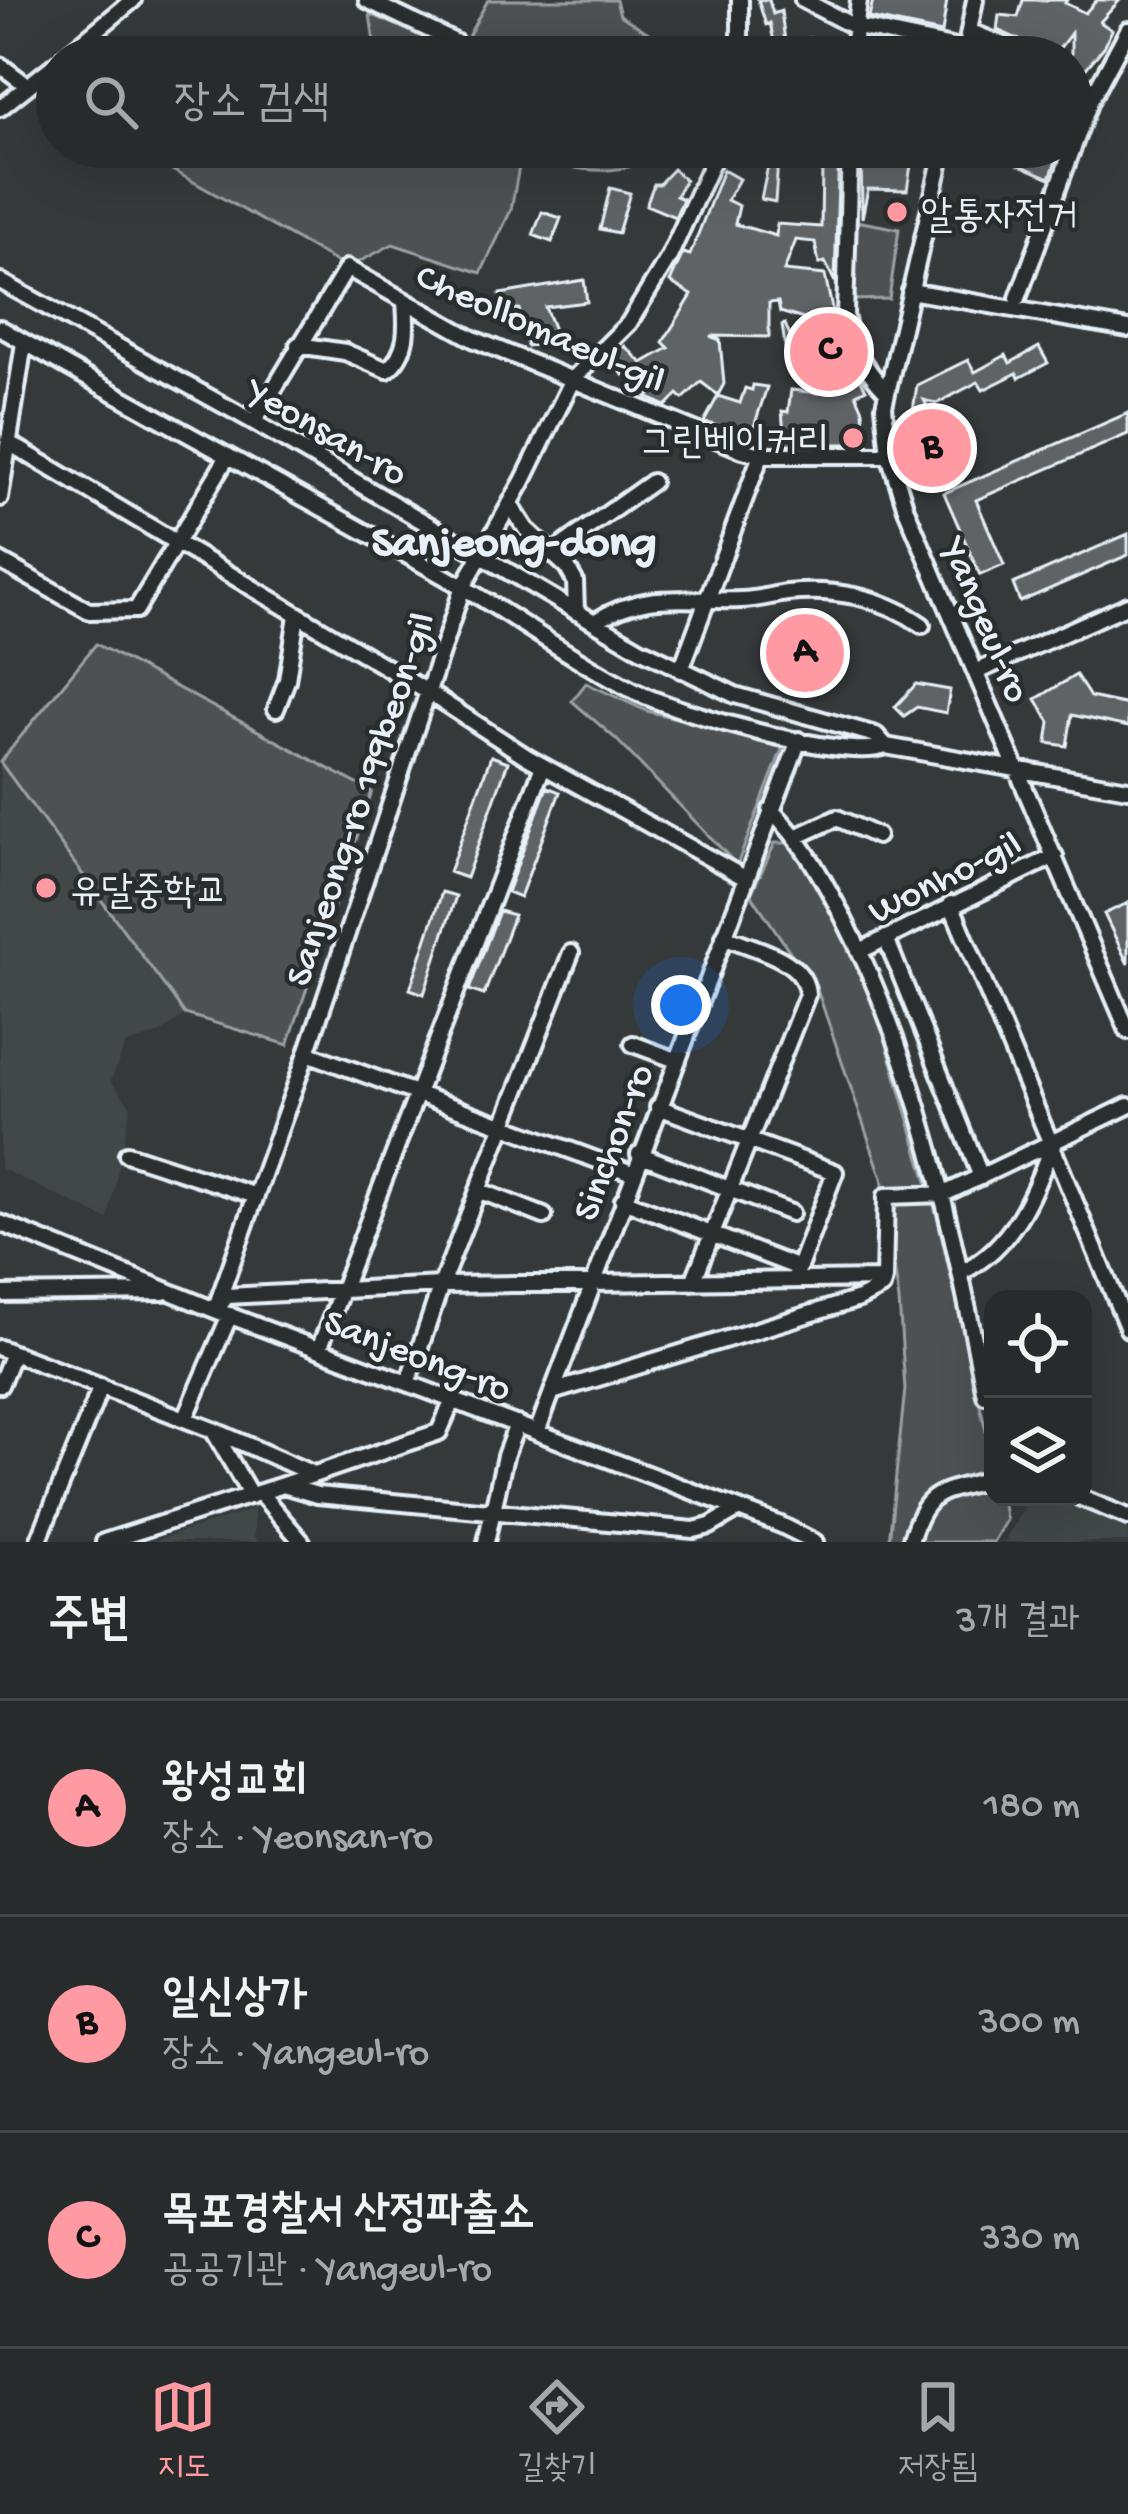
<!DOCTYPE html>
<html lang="ko">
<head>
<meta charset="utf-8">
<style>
	body { margin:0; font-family:"Gochi Hand","Poor Story",sans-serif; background:#343738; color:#f1f3f6 }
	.controls { position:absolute; right:36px; bottom:36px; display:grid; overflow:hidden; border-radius:24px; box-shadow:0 12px 48px #0002 }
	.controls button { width:108px; height:108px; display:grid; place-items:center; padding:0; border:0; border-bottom:3px solid #444748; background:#282b2c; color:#f1f3f6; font:60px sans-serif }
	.you { position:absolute; left:681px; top:1005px; width:42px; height:42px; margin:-30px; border:9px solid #fff; border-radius:50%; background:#1a73e8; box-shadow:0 0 0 18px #1a73e833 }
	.badge { display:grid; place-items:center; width:78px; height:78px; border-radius:50%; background:#ff9aa2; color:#111; font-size:39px; font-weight:700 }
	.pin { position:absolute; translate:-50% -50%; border:6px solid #fff; box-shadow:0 3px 12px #0006 }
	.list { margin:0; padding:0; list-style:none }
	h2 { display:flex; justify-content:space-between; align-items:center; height:156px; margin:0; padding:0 48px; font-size:51px }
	h2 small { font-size:39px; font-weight:400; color:#a5a7a9 }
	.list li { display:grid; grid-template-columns:78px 1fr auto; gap:36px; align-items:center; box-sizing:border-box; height:216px; padding:0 48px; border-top:3px solid #444748 }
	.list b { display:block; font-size:45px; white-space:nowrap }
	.list p { margin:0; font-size:39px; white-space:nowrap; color:#a5a7a9 }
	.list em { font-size:39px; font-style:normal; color:#a5a7a9 }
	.icon { flex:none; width:66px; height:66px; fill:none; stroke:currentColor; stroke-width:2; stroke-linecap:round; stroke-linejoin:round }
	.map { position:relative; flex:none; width:1128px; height:1542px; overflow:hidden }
	.search { position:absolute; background:#282b2c; box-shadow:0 12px 48px #0002; left:36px; right:36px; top:36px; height:132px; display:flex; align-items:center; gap:30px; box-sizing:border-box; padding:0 42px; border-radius:66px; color:#a5a7a9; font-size:45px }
	.sheet { height:804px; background:#282b2c }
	nav { display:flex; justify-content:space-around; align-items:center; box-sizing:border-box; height:168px; border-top:3px solid #444748; background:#282b2c; font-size:33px; color:#a5a7a9 }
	nav a { display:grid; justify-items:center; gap:6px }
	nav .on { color:#ff9aa2 }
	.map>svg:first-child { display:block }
	.built { fill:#424647 }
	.green { fill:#4d5152; stroke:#9aa1a5; stroke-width:3 }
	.building { fill:#5f6365; stroke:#e8f1f8; stroke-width:3 }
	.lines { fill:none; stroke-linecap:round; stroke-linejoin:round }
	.minor-casing { stroke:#e8f1f8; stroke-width:22 }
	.minor { stroke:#2a2d2e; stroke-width:14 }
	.poi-dot { fill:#ff9aa2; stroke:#2a2d2e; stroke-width:4.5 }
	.labels { text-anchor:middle; stroke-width:9; stroke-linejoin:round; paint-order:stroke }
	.poi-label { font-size:39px; fill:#e8f1f8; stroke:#2a2d2e; text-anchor:start }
	.street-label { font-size:39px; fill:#e8f1f8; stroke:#2a2d2e }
	.quarter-label { font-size:45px; font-weight:bold; fill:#e8f1f8; stroke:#2a2d2e }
</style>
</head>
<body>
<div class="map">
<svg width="1128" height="1542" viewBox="0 0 1128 1542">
	<rect width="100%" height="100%" fill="#35393a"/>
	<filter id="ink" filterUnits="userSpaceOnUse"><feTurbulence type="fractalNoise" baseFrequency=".00833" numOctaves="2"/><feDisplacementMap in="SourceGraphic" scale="24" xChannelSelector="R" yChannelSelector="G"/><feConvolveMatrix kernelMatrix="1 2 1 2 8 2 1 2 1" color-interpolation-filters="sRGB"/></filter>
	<g filter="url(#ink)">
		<path class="built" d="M 0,762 L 185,1014 L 161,1033 L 125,1045 L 111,1081 L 131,1106 L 108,1220 L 0,1168 Z
			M 1030,1497 L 1051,1497 L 1128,1526 L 1128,1542 L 1004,1542 Z
			M 254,1509 L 254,1537 L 258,1542 L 150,1542 Z"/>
		<path class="green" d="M 488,0 L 616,0 L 620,15 L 687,57 L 376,57 L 370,14 L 460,51 Z
			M 144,147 L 679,147 C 617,181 586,172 521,156 L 511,210 L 481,273 L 393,244 L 347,268 L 142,153 Z
			M 851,220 L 899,229 L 889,299 L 852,300 Z
			M 96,644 L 372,792 L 288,1045 L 185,1014 L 0,762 Z
			M 586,683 L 647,711 L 784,744 L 737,865 L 616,739 L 572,701 Z
			M 775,843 L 794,843 L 850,947 L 880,1021 L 937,1216 L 993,1462 L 993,1497 L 1001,1497 L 1006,1520 L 993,1542 L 889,1542 L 905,1389 L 899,1301 L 882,1178 L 813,978 L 793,956 L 751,894 Z"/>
		<path class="building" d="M 758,0 L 769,0 L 773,14 L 781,11 L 785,41 L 810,38 L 809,49 L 776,51 L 770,23 L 766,25 Z
			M 873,0 L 947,0 L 942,33 L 869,18 Z
			M 1023,0 L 1067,0 L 1065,3 L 1085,13 L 1097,0 L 1120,0 L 1100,22 L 1112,30 L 1104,47 L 1083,72 L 1071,67 L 1071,33 L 1053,57 L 1048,57 L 1036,47 L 997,30 L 999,15 L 1018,17 Z
			M 772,147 L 779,147 L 775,202 L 761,199 Z
			M 835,147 L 839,147 L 835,282 L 825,262 L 819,264 L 815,242 L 796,240 L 784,271 L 825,275 L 844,366 L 852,365 L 866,389 L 856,394 L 863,410 L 865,444 L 785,444 L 782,411 L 788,412 L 791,390 L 818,393 L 807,368 L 789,372 L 782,325 L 785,324 L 798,354 L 814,349 L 817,323 L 780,312 L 778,302 L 769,303 L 769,337 L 710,336 L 720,340 L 724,384 L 718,395 L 701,382 L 683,399 L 678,394 L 666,406 L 647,397 L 651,394 L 630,370 L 623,375 L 612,359 L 625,346 L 642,363 L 669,348 L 663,342 L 692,295 L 670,282 L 683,253 L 690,255 L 723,170 L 739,179 L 727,200 L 739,206 L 735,224 L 776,236 L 777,224 L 821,227 L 822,166 L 797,165 L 798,148 L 826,155 L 827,148 Z
			M 861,147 L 914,147 L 907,190 L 868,189 L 862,218 Z
			M 977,147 L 1061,147 L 1050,178 Z
			M 673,169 L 685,180 L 676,196 L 683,199 L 675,217 L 646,205 L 654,184 L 659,184 Z
			M 610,188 L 630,193 L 618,233 L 600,229 Z
			M 542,212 L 561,218 L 552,242 L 533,235 Z
			M 584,280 L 587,302 L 545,307 L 559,343 L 527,346 L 519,309 L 502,310 L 500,294 Z
			M 1039,347 L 1048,363 L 1019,378 L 1017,373 L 983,390 L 978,382 L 936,404 L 924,400 L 937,428 L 947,432 L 956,460 L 921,475 L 911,451 L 914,428 L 910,429 L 917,385 L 968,360 L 975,372 L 1006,355 L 1010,363 Z
			M 753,385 L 767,387 L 751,436 L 704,422 L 718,396 L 740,403 L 745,388 L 752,390 Z
			M 1128,413 L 1128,434 L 976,500 L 1004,565 L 980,575 L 944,493 Z
			M 1128,534 L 1128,555 L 1020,602 L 1013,584 Z
			M 807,622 L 825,631 L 809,688 L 780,675 Z
			M 1076,675 L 1090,697 L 1128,705 L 1128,727 L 1072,715 L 1067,746 L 1047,743 L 1050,722 L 1036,699 Z
			M 916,684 L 950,690 L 946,713 L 917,707 L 904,716 L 895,707 Z
			M 491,756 L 508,762 L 466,878 L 449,872 Z
			M 547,787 L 560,792 L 520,897 L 507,892 Z
			M 442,892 L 456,896 L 424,994 L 410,989 Z
			M 1128,903 L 1128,964 L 1104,914 Z
			M 499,911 L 514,915 L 484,995 L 469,990 Z"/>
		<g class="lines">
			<defs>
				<path id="minor" d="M 367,0 L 455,42
					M 803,0 L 853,26 L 966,50
					M 969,31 L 1032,57
					M 968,36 L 975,0
					M 64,57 L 133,0
					M 740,57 L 740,0
					M 852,57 L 859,0
					M 0,65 L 28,86
					M 1071,78 L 1095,91
					M 0,108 L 57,63
					M 850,147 L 845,315 C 852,348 864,368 887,392
					M 944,147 L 884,406 L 889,455 L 906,509 L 1128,1031
					M 0,281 L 254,422 L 640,649 L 735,695 L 876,735 L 886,746
					M 910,291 L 1128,329
					M 1018,298 L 1090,101 L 1128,30
					M 0,328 C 152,417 308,498 461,586 C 518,619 573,660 632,690 C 675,712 844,762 886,746 L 1128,789
					M 298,345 L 345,352 L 387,370 C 409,352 407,327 405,302
					M 254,422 L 347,268 L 473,339 L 743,450 L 761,455 L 889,455
					M 9,443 L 426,691 L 527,757 L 745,878
					M 0,498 L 24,343
					M 510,504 L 526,529 L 567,567 L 575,581 L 576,612
					M 552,553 L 652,482
					M 0,561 L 89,611 L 136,610 L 228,456
					M 594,622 C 647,589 683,602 741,600 C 756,600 772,595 787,593 C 835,588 883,597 922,625
					M 681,670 L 761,455
					M 976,672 L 1128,605
					M 276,709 L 287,680 L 297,615
					M 771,810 C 802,840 822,877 842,915 C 919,1065 953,1231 985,1395
					M 796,837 L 837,818 L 877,836
					M 951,904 L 1128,1329
					M 886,938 L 981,1177
					M 860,951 L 1055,856
					M 633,1044 L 676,1060
					M 307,1053 L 632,1173
					M 658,1107 L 835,1172 L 794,1280
					M 127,1154 L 256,1196
					M 639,1154 L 791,1213
					M 478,1190 L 544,1216
					M 623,1200 L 799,1268
					M 0,1223 L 215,1310 L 781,1525 L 815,1542
					M 962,1272 C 1012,1247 1034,1195 1052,1144
					M 884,1279 L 886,1196 L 944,1194 L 1128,1106
					M 693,1282 L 807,995 C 806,958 753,949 724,936
					M 0,1294 L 163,1292
					M 219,1306 L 227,1296 L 441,1285 L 884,1279
					M 215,1310 L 307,1053 L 463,587 L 523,481 L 573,379 L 629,323 L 669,257 L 719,147
					M 0,1348 L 213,1430 L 251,1496
					M 319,1349 L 543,766
					M 408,1383 L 441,1285 L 571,953
					M 0,1385 L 13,1353
					M 552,1392 L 859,1299 L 882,1287 L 884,1279
					M 185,1419 L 230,1315
					M 213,1430 L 313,1474
					M 537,1432 L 799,740
					M 283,1485 L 439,1432 L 453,1400
					M 260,1493 L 302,1542
					M 1079,1497 L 1128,1517
					M 38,1542 L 101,1386
					M 104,1542 L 283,1485 L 317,1495 L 694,1530 L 710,1526 L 739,1509
					M 486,1542 L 505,1456 L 517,1424
					M 910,1542 C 926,1486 942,1494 993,1478"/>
			</defs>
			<use href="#minor" class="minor-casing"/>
			<use href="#minor" class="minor"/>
		</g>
	</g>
	<g class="poi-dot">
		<circle cx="897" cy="212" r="12"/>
		<circle cx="853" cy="438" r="12"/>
		<circle cx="46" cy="888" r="12"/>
	</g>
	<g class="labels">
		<g class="poi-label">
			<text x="921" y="226">알통자전거</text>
			<text x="829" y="452" text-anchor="end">그린베이커리</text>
			<text x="70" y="902">유달중학교</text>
		</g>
		<g class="street-label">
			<text transform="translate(542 325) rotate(24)" y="14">Cheollomaeul-gil</text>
			<text transform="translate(329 429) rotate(30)" y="14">Yeonsan-ro</text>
			<text transform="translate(989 619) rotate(67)" y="14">Yangeul-ro</text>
			<text transform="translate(357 798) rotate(-71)" y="14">Sanjeong-ro 199beon-gil</text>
			<text transform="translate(943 874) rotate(-26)" y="14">Wonho-gil</text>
			<text transform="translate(610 1141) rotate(-69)" y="14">Sinchon-ro</text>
			<text transform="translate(419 1352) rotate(21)" y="14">Sanjeong-ro</text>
		</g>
		<g class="quarter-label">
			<text x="514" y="554">Sanjeong-dong</text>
		</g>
	</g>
</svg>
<div class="controls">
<button><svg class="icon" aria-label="locate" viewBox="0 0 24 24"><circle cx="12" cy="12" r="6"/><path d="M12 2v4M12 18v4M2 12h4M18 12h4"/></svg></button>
<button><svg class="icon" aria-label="layers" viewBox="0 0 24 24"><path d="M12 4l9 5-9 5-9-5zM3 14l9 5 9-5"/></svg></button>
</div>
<div class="you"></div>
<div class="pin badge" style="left:805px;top:653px">A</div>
<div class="pin badge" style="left:932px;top:448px">B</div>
<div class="pin badge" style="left:829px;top:352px">C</div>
<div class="search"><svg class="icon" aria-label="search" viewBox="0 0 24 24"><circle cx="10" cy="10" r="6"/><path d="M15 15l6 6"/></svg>장소 검색</div>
</div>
<section class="sheet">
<h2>주변<small>3개 결과</small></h2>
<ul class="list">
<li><span class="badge">A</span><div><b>왕성교회</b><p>장소 · Yeonsan-ro</p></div><em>180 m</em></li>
<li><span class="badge">B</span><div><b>일신상가</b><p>장소 · Yangeul-ro</p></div><em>300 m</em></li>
<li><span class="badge">C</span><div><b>목포경찰서 산정파출소</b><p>공공기관 · Yangeul-ro</p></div><em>330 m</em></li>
</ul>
</section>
<nav>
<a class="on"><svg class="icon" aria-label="map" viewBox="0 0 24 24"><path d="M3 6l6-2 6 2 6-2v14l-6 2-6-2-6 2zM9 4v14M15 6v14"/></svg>지도</a>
<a><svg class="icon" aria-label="directions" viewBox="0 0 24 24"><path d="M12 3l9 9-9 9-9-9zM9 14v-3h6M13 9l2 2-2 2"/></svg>길찾기</a>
<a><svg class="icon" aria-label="saved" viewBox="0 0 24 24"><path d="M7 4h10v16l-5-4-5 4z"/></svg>저장됨</a>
</nav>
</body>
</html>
